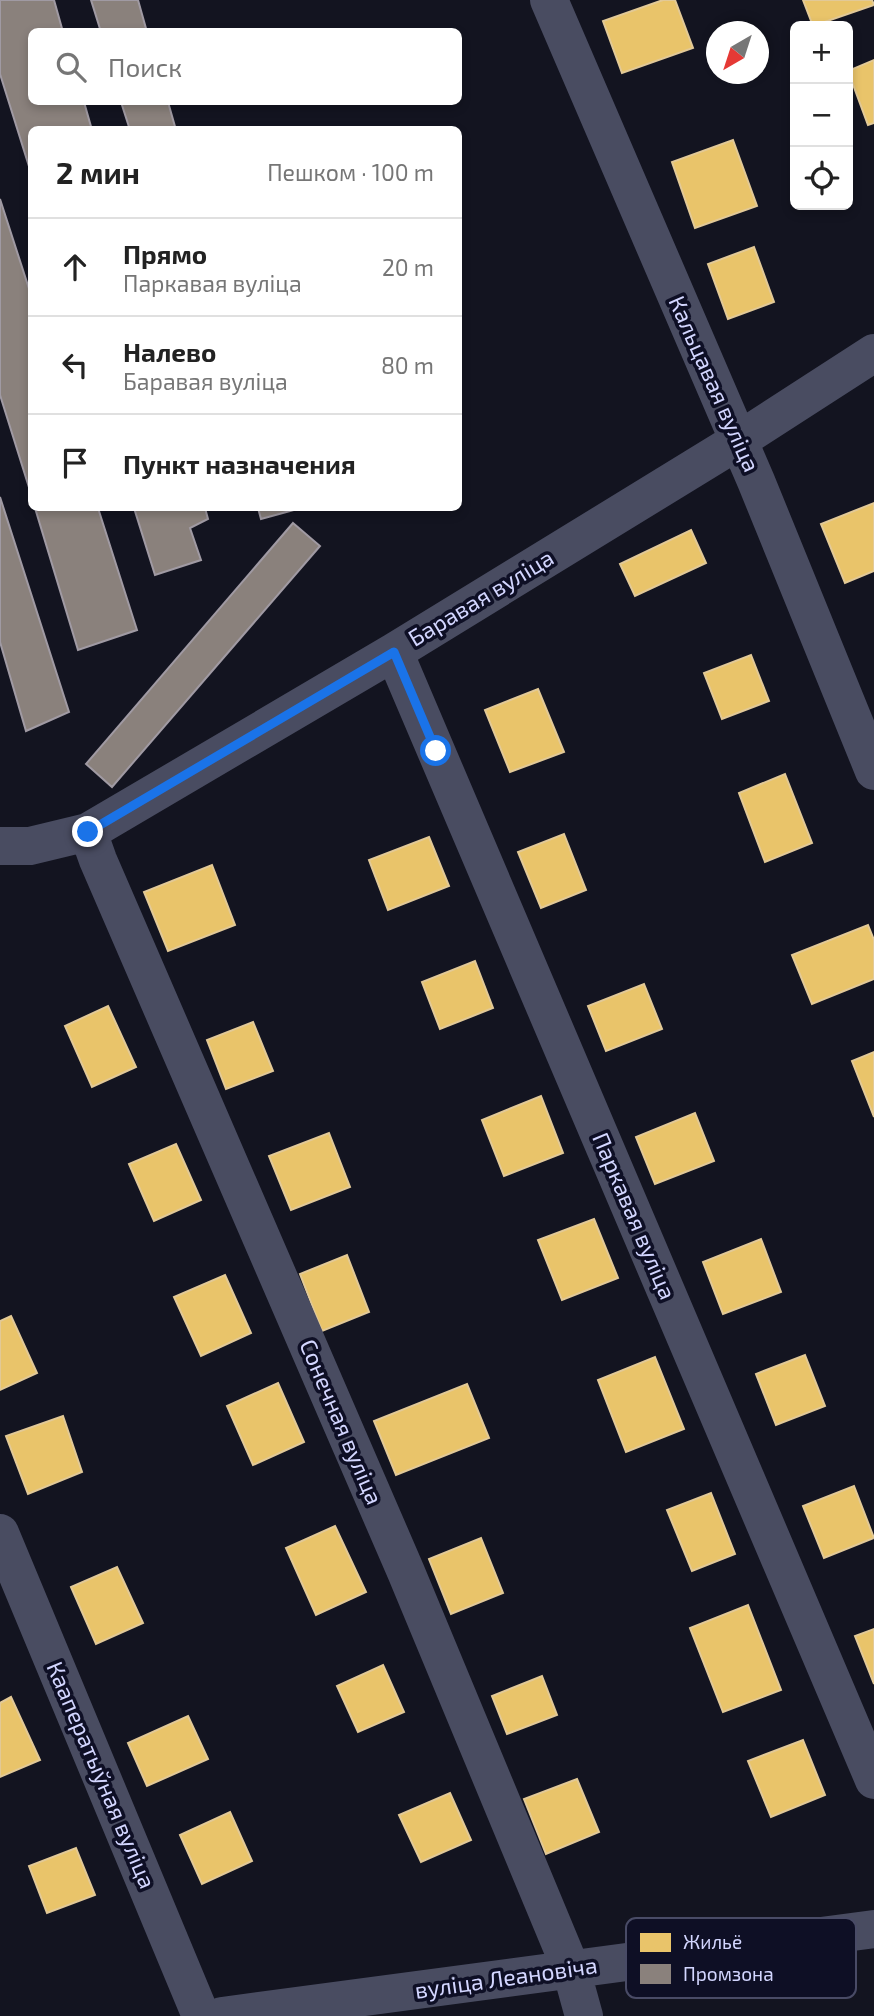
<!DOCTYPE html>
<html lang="ru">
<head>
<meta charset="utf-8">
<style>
	body { margin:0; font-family:"Exo 2",sans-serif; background:#f6f6f6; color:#222 }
	.controls { position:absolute; right:21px; top:21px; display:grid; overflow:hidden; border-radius:10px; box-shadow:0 4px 10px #0003 }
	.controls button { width:63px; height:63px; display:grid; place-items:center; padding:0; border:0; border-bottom:2px solid #e0e0e0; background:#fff; color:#222; font:35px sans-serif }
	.compass { position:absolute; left:706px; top:21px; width:63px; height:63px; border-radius:50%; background:#fff; box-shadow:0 4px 10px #0003; rotate:219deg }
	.stop { position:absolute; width:21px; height:21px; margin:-16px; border:5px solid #1a73e8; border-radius:50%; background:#fff }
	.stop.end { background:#1a73e8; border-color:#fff; box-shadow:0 2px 7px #0008 }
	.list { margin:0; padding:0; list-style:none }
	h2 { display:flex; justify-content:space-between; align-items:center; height:91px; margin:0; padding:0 28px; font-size:30px }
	h2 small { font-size:23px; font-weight:400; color:#767676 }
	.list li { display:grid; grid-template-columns:46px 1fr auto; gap:21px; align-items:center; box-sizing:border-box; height:98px; padding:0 28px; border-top:2px solid #e0e0e0 }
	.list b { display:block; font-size:26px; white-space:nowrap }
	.list p { margin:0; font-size:23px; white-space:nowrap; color:#767676 }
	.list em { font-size:23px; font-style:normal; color:#767676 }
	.icon { flex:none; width:38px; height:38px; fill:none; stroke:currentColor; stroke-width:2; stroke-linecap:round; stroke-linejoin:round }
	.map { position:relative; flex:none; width:874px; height:2016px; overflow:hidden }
	.search { position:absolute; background:#fff; box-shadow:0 4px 10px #0003; left:28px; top:28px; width:434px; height:77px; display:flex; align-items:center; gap:18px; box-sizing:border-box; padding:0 24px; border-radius:10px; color:#767676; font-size:26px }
	.panel { position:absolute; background:#fff; box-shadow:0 4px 10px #0003; left:28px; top:126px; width:434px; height:385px; border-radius:10px }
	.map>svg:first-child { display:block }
	.homes { fill:#e9c46a; stroke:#e2c997; stroke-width:2 }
	.industry { fill:#8a817c; stroke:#a09aa3; stroke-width:2 }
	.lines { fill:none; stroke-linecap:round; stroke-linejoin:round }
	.minor { stroke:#494c61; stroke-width:38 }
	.route { stroke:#1a73e8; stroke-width:9 }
	.labels { text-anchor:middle; stroke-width:7; stroke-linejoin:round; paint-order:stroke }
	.street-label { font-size:23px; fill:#d3d6ff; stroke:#0e0f25 }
	.key { fill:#0e0f25; stroke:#494b66; stroke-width:2 }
	.key-label { font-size:19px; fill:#d3d6ff }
</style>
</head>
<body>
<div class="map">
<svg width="874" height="2016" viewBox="0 0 874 2016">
	<rect width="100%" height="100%" fill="#131420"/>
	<path class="homes" d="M 663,0 L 675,0 L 693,48 L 622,73 L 603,21 Z
		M 803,0 L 872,0 L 874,5 L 813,26 Z
		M 874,60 L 874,123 L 868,125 L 848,71 Z
		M 733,140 L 757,206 L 695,228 L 672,162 Z
		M 754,247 L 774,302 L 728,319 L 708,264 Z
		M 874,503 L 874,571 L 845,583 L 821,524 Z
		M 691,530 L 706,563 L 635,596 L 620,564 Z
		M 751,655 L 769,701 L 722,719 L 704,673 Z
		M 538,689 L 564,752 L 510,772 L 485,710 Z
		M 785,774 L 812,843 L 765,862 L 739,793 Z
		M 564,834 L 586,890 L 541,908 L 518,852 Z
		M 429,837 L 449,886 L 388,910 L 369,860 Z
		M 212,865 L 235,925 L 168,951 L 144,892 Z
		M 868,925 L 874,940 L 874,979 L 812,1004 L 792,955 Z
		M 475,961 L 493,1008 L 440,1029 L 422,982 Z
		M 644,984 L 662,1029 L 606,1051 L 588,1006 Z
		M 108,1006 L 136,1067 L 92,1087 L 65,1026 Z
		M 253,1022 L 273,1071 L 226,1089 L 207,1040 Z
		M 874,1052 L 874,1117 L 852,1061 Z
		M 541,1096 L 563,1153 L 504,1176 L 482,1120 Z
		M 695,1113 L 714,1161 L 655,1184 L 636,1137 Z
		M 329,1133 L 350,1187 L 291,1210 L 269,1156 Z
		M 176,1144 L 201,1200 L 154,1221 L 129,1164 Z
		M 594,1219 L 618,1278 L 562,1300 L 538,1240 Z
		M 761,1239 L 781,1292 L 723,1314 L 703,1262 Z
		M 347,1255 L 369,1312 L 322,1331 L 300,1274 Z
		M 225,1275 L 251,1333 L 201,1356 L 174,1297 Z
		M 11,1316 L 37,1373 L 0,1390 L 0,1321 Z
		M 805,1355 L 825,1406 L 776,1425 L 756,1374 Z
		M 655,1357 L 684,1429 L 626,1452 L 598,1380 Z
		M 278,1383 L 304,1442 L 253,1465 L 227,1406 Z
		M 467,1384 L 489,1438 L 396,1475 L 374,1421 Z
		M 63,1416 L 82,1472 L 28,1494 L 6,1436 Z
		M 854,1486 L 874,1538 L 824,1558 L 803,1506 Z
		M 711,1493 L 735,1554 L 692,1571 L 667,1510 Z
		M 335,1526 L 366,1592 L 316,1615 L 286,1548 Z
		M 481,1538 L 503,1593 L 451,1614 L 429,1559 Z
		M 117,1567 L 143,1623 L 96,1644 L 71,1587 Z
		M 748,1605 L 781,1690 L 723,1712 L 690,1628 Z
		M 874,1629 L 874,1684 L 855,1636 Z
		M 383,1665 L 404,1712 L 358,1732 L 337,1686 Z
		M 542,1676 L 557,1715 L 507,1734 L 492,1696 Z
		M 11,1697 L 40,1760 L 0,1777 L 0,1703 Z
		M 188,1716 L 208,1759 L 147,1786 L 128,1743 Z
		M 803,1740 L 825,1795 L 771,1817 L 748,1761 Z
		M 577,1779 L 599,1832 L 546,1854 L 524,1799 Z
		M 450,1793 L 471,1840 L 421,1862 L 399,1815 Z
		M 230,1812 L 252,1861 L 202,1884 L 180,1835 Z
		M 76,1848 L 95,1895 L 47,1913 L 29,1866 Z"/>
	<path class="industry" d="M 0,0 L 54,0 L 63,32 L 32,32 L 32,102 L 84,102 L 92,130 L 32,130 L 32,176 L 0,74 Z
		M 91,0 L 138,0 L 147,32 L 101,32 Z
		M 121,102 L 168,102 L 176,130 L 130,130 Z
		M 0,199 L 32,298 L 32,497 L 0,395 Z
		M 0,497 L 69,712 L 26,731 L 0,642 Z
		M 35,508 L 98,508 L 137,630 L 78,650 Z
		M 134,508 L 205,508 L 208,519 L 190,528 L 201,560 L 155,575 Z
		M 258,508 L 301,508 L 261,519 Z
		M 293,523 L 320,546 L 112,787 L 86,764 Z"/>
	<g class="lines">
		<path class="minor" d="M 549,0 L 756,481 L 874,771
			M 394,652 L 874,1780
			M 88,832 L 98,860 L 406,1572 L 571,1969 L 584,2016
			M 0,846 L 30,846 L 88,832 L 394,652 L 738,441 L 874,353
			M 0,1533 L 201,2016
			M 222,2016 L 874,1929"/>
	</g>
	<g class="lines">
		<path class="route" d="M 88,832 L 394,652 L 436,751"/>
	</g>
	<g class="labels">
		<g class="street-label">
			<text transform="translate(714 384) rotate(66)" y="8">Кальцавая вуліца</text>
			<text transform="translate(481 598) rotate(-31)" y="8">Баравая вуліца</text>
			<text transform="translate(634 1216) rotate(67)" y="8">Паркавая вуліца</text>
			<text transform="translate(341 1422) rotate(67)" y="8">Сонечная вуліца</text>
			<text transform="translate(101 1775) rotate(67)" y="8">Кааператыўная вуліца</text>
			<text transform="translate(506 1978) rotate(-8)" y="8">вуліца Леановіча</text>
		</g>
	</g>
	<rect x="626" y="1918" width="230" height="80" rx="10" class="key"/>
	<rect x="640" y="1933" width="31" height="19" fill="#e9c46a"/>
	<rect x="640" y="1964" width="31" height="20" fill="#8a817c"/>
	<g class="key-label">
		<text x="683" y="1949">Жильё</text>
		<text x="683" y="1981">Промзона</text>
	</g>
</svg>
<div class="controls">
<button>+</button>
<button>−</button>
<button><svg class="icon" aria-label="locate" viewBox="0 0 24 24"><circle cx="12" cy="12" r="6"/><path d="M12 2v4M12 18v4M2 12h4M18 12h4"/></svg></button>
</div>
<svg class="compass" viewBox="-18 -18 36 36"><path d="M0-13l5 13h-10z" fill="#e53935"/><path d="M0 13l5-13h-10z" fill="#767676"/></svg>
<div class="stop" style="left:436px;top:751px"></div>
<div class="stop end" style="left:88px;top:832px"></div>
<div class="search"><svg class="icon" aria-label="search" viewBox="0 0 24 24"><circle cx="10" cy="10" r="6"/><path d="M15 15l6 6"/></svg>Поиск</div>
<section class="panel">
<h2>2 мин<small>Пешком · 100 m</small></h2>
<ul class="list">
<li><svg class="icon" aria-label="ahead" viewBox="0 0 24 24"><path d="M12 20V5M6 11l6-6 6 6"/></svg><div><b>Прямо</b><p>Паркавая вуліца</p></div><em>20 m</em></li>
<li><svg class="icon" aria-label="left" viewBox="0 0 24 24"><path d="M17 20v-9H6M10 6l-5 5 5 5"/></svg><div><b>Налево</b><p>Баравая вуліца</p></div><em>80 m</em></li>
<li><svg class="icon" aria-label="arrive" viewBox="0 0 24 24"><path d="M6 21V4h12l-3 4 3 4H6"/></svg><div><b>Пункт назначения</b></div></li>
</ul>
</section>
</div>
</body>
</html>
